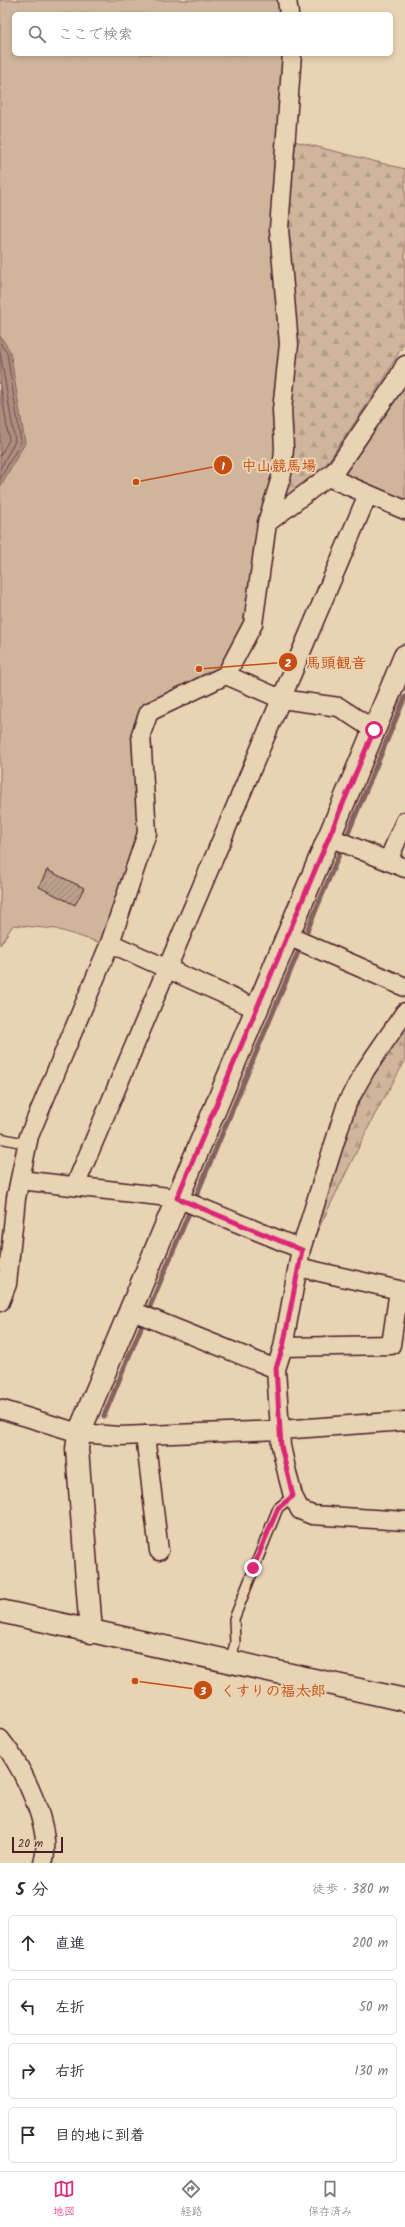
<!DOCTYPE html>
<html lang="ja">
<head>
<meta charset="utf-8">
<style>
	body { margin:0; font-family:Kalam,"Klee One",sans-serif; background:#f2f2f3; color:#2b2b33 }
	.scale { position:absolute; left:12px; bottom:10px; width:51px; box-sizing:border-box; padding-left:4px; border:2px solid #4a1f2b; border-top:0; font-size:11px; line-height:14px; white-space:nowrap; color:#4a1f2b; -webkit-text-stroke:3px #e8d3b2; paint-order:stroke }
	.stop { position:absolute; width:12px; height:12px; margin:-9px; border:3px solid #db2777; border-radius:50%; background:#fff }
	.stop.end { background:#db2777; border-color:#fff; box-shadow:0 1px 4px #0008 }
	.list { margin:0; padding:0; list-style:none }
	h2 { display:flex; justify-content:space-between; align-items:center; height:52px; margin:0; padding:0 16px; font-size:17px }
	h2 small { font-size:13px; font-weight:400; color:#7c7c81 }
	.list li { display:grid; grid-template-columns:26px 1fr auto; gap:12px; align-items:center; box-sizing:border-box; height:56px; margin:0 8px 8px; padding:0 8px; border:1px solid #e1e1e2; border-radius:6px }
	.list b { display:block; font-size:15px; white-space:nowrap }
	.list em { font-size:13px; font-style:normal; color:#7c7c81 }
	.icon { flex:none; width:22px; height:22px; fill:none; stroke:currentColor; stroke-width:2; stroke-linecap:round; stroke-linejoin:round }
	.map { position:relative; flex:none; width:405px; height:1863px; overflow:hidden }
	.search { position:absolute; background:#fff; box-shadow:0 2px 6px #0003; left:12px; right:12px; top:12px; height:44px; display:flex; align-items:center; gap:10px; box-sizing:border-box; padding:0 14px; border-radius:6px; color:#7c7c81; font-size:15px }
	.sheet { height:308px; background:#fff }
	nav { display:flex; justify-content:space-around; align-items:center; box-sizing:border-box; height:56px; border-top:1px solid #e1e1e2; background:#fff; font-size:11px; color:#7c7c81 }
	nav a { display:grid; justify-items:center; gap:2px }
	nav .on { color:#db2777 }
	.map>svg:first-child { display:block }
	.green { fill:#cfb59c; stroke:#8c6a64 }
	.forest { fill:url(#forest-firs); stroke:#8c6a64 }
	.water { fill:#ac8e7f; stroke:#85625d }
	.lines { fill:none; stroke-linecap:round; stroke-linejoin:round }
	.shore { stroke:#714b4d; stroke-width:1 }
	.stream { stroke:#85625d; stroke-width:5 }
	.building { fill:url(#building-hatch); stroke:#4a1f2b }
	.lane-casing { stroke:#4a1f2b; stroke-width:12 }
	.street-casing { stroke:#4a1f2b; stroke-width:21 }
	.secondary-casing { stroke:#4a1f2b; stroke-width:25 }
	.lane { stroke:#e8d3b2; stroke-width:9 }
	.street { stroke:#e8d3b2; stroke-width:18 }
	.secondary { stroke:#e8d3b2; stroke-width:22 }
	.route { stroke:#db2777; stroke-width:5 }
	.leader { fill:none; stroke:#c84d12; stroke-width:1.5 }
	.callout-dot { fill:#c84d12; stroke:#e8d3b2; stroke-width:1.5 }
	.mark-label { font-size:12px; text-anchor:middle; font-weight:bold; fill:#fff }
	.callout-label { font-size:15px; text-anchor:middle; font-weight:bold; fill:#c84d12; stroke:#e8d3b2; stroke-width:4; stroke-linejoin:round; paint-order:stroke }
</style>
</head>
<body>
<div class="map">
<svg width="405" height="1863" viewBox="0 0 405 1863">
	<defs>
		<pattern id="forest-firs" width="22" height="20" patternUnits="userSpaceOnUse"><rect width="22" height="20" fill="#cfb59c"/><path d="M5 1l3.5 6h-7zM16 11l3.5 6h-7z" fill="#b39b87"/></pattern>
		<pattern id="building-hatch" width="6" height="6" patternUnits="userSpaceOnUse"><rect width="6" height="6" fill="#bba18d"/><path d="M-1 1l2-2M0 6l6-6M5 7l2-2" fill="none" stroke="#9a8373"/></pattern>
	</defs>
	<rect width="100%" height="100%" fill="#e8d3b2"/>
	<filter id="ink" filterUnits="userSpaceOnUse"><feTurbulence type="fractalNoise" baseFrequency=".025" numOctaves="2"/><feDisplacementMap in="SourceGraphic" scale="8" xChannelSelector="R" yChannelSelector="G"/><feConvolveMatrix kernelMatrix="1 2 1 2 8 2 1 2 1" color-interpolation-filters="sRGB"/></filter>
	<g filter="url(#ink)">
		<path class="green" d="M 0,0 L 281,0 L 282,14 L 14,14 L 14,54 L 285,54 L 283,346 L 280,449 L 264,515 L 255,539 L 244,627 L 222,668 L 140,707 L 131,734 L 139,833 L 101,943 L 56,929 L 13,925 L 0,945 Z
			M 396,390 L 405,394 L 405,505 L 339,477 Z"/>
		<path class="forest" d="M 294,141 L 405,169 L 405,341 L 384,379 L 323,469 L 279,506 L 298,337 L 285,229 Z
			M 405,1028 L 405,1061 L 374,1116 L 314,1238 L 356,1109 L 375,1072 Z"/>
		<path class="water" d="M 0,336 L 10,351 L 25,443 L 0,487 Z"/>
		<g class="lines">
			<path class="shore" d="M 0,343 L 7,353 L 21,442 L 0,479
				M 0,352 L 15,441 L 0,469
				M 0,382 L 9,440 L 0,456"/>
			<path class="stream" d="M 104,1416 L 405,697"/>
		</g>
		<path class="building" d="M 47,870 L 84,888 L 75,905 L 39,887 Z"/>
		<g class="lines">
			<defs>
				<path id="lane" d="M 0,1138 L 28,1144
					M 230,1662 L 235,1643 L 234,1619 L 278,1508 L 293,1496"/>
				<path id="street" d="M 287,0 L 289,14
					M 328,477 L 405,510
					M 267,523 L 282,474 L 284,448 L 282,410 L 289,344 L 279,229 L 292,54
					M 226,675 L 281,699 L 339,707 L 374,730
					M 329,837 L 405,868
					M 388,861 L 405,821
					M 288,936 L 405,987
					M 110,943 L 257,1009
					M 405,1012 L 366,1069 L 347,1103 L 301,1249 L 283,1347 L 276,1369 L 281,1446 L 288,1477 L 293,1496 L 300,1510 L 312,1515 L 405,1521
					M 20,1180 L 177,1198 L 301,1249
					M 75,1186 L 368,494
					M 0,1302 L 7,1284 L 16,1198 L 29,1136 L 110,943 L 147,833 L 141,734 L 149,712 L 226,675 L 253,624 L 267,523 L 335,471 L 396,382 L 405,365
					M 130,1310 L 276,1369
					M 283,1347 L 391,1345 L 399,1290 L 298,1267
					M 0,1409 L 79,1433 L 119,1436 L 280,1430 L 405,1421
					M 145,1435 L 159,1551
					M 0,1739 C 22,1766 54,1829 43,1863"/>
				<path id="secondary" d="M 0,1611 L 405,1700
					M 91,1632 L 77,1449 L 79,1433 L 405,656"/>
			</defs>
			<use href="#lane" class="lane-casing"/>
			<use href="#street" class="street-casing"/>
			<use href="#secondary" class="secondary-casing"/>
			<use href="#lane" class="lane"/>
			<use href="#street" class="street"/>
			<use href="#secondary" class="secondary"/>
		</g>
	</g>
	<g class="lines" filter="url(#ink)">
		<path class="route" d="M 253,1568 L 278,1508 L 293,1496 L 281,1446 L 276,1368 L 283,1347 L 302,1250 L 177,1198 L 374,730"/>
	</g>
	<path class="leader" d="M136 482L223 465M199 669L288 662M135 1681L203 1690"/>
	<g class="callout-dot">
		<circle cx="136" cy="482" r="4"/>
		<circle cx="199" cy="669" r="4"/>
		<circle cx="135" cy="1681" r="4"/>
		<circle cx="223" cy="465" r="10"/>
		<circle cx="288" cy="662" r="10"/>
		<circle cx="203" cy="1690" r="10"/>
	</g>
	<g class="mark-label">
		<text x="223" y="470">1</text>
		<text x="288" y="667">2</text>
		<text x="203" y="1695">3</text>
	</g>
	<g class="callout-label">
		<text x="279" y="471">中山競馬場</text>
		<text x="336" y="668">馬頭観音</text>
		<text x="273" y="1696">くすりの福太郎</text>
	</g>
</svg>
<div class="scale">20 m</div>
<div class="stop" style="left:374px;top:730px"></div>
<div class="stop end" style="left:253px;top:1568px"></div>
<div class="search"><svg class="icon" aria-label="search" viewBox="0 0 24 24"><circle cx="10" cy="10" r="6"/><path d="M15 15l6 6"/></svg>ここで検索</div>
</div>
<section class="sheet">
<h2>5 分<small>徒歩 · 380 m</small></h2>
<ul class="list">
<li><svg class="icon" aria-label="ahead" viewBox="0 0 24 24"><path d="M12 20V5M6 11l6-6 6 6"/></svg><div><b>直進</b></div><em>200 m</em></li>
<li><svg class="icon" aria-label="left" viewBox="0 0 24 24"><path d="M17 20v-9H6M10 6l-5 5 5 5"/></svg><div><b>左折</b></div><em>50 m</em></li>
<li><svg class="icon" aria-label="right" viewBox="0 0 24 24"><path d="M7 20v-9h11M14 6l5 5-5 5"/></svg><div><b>右折</b></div><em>130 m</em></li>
<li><svg class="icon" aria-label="arrive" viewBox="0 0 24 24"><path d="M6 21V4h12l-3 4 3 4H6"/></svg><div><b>目的地に到着</b></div></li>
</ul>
</section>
<nav>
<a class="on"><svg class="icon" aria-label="map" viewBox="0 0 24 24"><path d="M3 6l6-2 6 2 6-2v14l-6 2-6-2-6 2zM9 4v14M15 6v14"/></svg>地図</a>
<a><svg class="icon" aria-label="directions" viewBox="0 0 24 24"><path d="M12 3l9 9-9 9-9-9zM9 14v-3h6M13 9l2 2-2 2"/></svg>経路</a>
<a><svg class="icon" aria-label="saved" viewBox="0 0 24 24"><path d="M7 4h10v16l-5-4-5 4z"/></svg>保存済み</a>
</nav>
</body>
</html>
